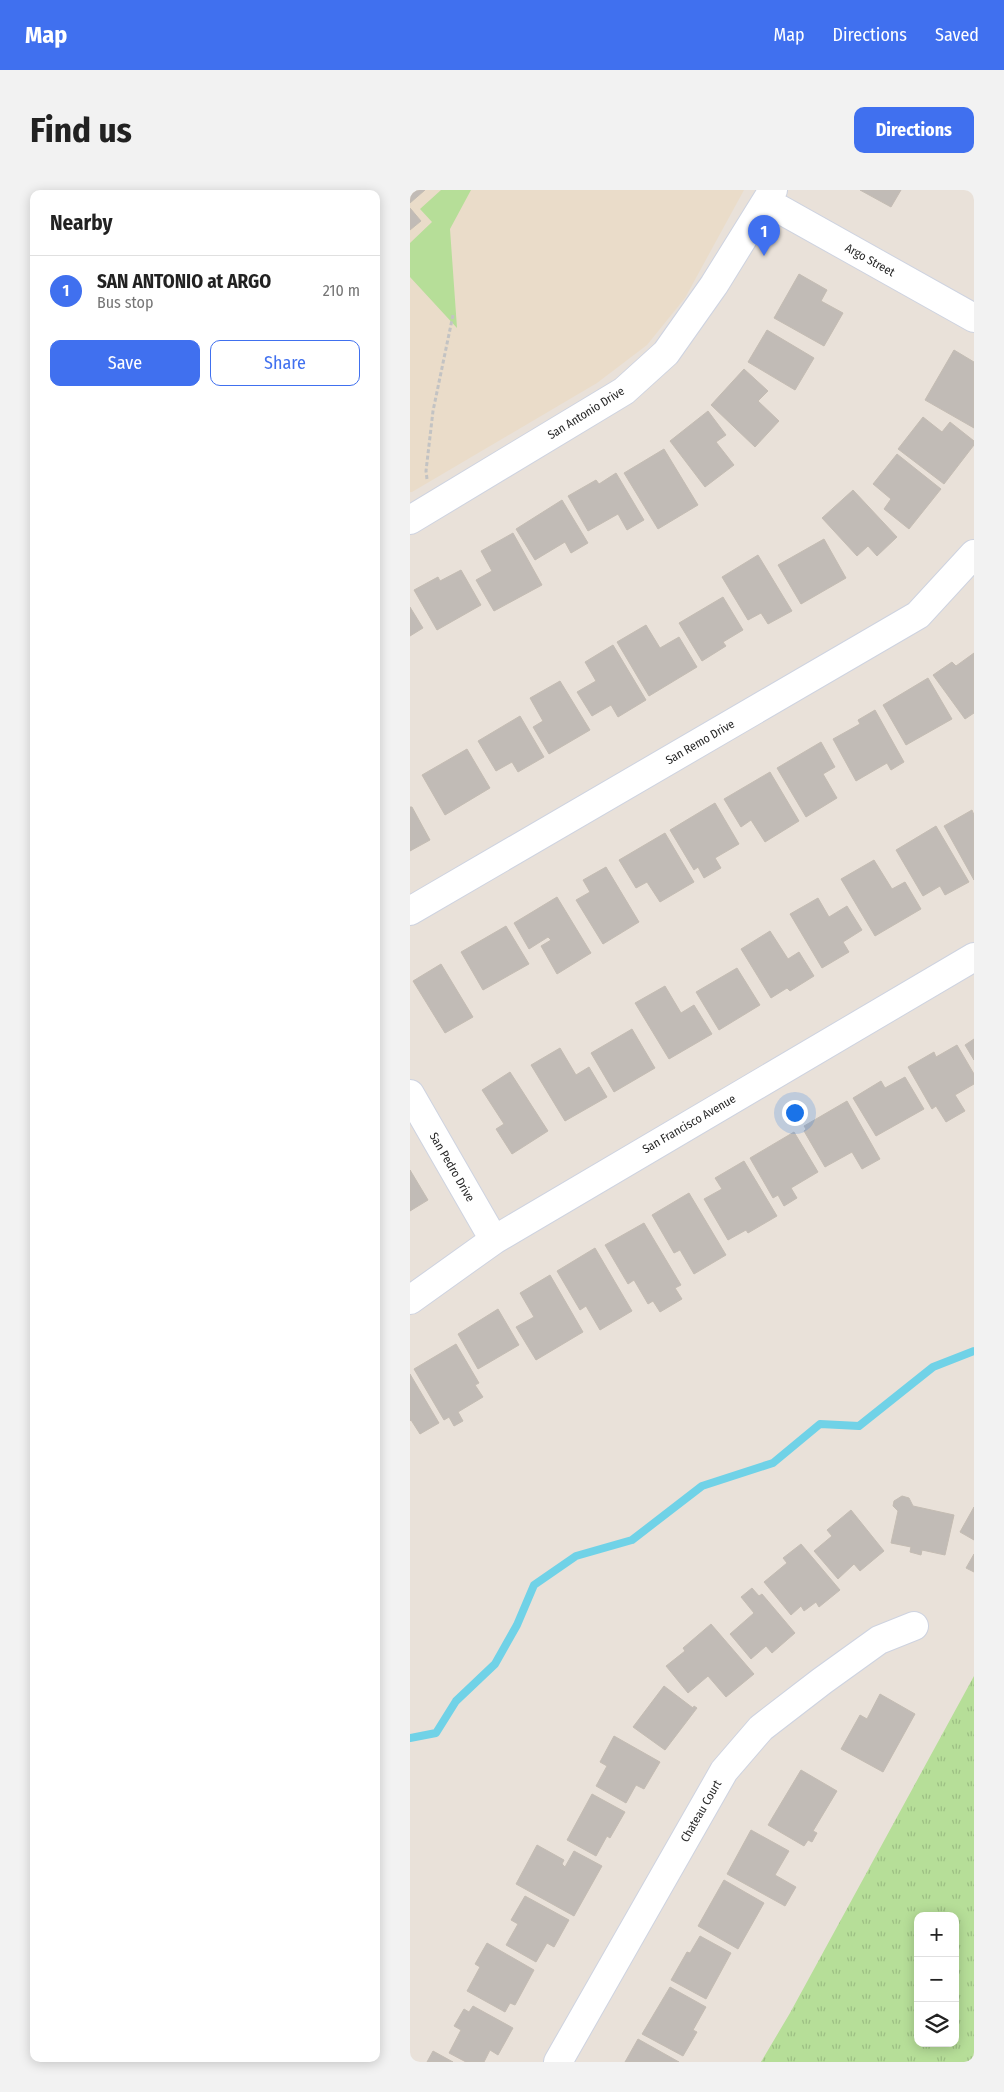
<!DOCTYPE html>
<html lang="en">
<head>
<meta charset="utf-8">
<style>
	body { margin:0; font-family:"Fira Sans Condensed",sans-serif; background:#f2f2f2; color:#222 }
	.controls { position:absolute; right:15px; bottom:15px; display:grid; overflow:hidden; border-radius:10px; box-shadow:0 2px 12px #0003 }
	.controls button { width:45px; height:45px; display:grid; place-items:center; padding:0; border:0; border-bottom:1px solid #e0e0e0; background:#fff; color:#222; font:25px sans-serif }
	.you { position:absolute; left:384px; top:922px; width:18px; height:18px; margin:-12px; border:4px solid #fff; border-radius:50%; background:#1a73e8; box-shadow:0 0 0 8px #1a73e833 }
	.badge { display:grid; place-items:center; width:32px; height:32px; border-radius:50%; background:#4070ef; color:#fff; font-size:16px; font-weight:700 }
	.pin { position:absolute; translate:-50% -41px; filter:drop-shadow(0 1px 2px #0008) }
	.pin::after { content:''; position:absolute; top:26px; width:18px; height:15px; background:inherit; clip-path:polygon(0 0,100% 0,50% 100%) }
	.list { margin:0; padding:0; list-style:none }
	h2 { display:flex; justify-content:space-between; align-items:center; height:65px; margin:0; padding:0 20px; font-size:21px }
	h2 small { font-size:16px; font-weight:400; color:#767676 }
	.list li { display:grid; grid-template-columns:32px 1fr auto; gap:15px; align-items:center; box-sizing:border-box; height:70px; padding:0 20px; border-top:1px solid #e0e0e0 }
	.list b { display:block; font-size:19px; white-space:nowrap }
	.list p { margin:0; font-size:16px; white-space:nowrap; color:#767676 }
	.list em { font-size:16px; font-style:normal; color:#767676 }
	.actions { display:flex; gap:10px; padding:15px 20px }
	.actions a { flex:1; padding:11px 0; border:1px solid #4070ef; border-radius:10px; text-align:center; font-size:18px; color:#4070ef }
	.actions .main { background:#4070ef; color:#fff }
	.icon { flex:none; width:28px; height:28px; fill:none; stroke:currentColor; stroke-width:2; stroke-linecap:round; stroke-linejoin:round }
	.map { position:relative; flex:none; width:564px; height:1872px; overflow:hidden; border-radius:10px }
	header { display:flex; align-items:center; gap:30px; box-sizing:border-box; height:70px; padding:0 25px; background:#4070ef; color:#fff }
	header strong { font-size:24px }
	nav { display:flex; gap:28px; margin-inline-start:auto; font-size:18px }
	.intro { display:flex; align-items:center; justify-content:space-between; box-sizing:border-box; height:120px; padding:0 30px }
	h1 { margin:0; font-size:35px }
	.button { padding:12px 22px; border-radius:10px; background:#4070ef; color:#fff; font-size:18px; font-weight:700 }
	main { display:flex; gap:30px; padding:0 30px }
	aside { flex:1; background:#fff; border-radius:10px; box-shadow:0 2px 12px #0003 }
	.map>svg:first-child { display:block }
	.education { fill:#eadcc9 }
	.grass { fill:url(#grass-tufts); fill-rule:evenodd }
	.park { fill:#b6de98 }
	.lines { fill:none; stroke-linecap:round; stroke-linejoin:round }
	.stream { stroke:#70d2e7; stroke-width:8 }
	.building { fill:#c1bbb6; stroke:#c4bcb3 }
	.street-casing { stroke:#ced3e0; stroke-width:30 }
	.path { stroke:#c3c3c3; stroke-width:3; stroke-dasharray:4 2.5; stroke-linecap:butt }
	.street { stroke:#fff; stroke-width:28 }
	.labels { text-anchor:middle; stroke-width:4; stroke-linejoin:round; paint-order:stroke }
	.street-label { font-size:12px; fill:#272727; stroke:#fff }
</style>
</head>
<body>
<header>
<strong>Map</strong>
<nav><a>Map</a><a>Directions</a><a>Saved</a></nav>
</header>
<div class="intro"><h1>Find us</h1><a class="button">Directions</a></div>
<main>
<aside>
<h2>Nearby<small></small></h2>
<ul class="list">
<li><span class="badge">1</span><div><b>SAN ANTONIO at ARGO</b><p>Bus stop</p></div><em>210 m</em></li>
</ul>
<div class="actions"><a class="main">Save</a><a>Share</a></div>
</aside>
<div class="map">
<svg width="564" height="1872" viewBox="0 0 564 1872">
	<defs>
		<pattern id="grass-tufts" width="24" height="20" patternUnits="userSpaceOnUse" patternTransform="scale(1.25)"><rect width="24" height="20" fill="#b6de98"/><path d="M3 7l-1-3M5 7V3M7 7l1-3M15 17l-1-3M17 17v-4M19 17l1-3" fill="none" stroke="#9cbe83"/></pattern>
	</defs>
	<rect width="100%" height="100%" fill="#e9e1d9"/>
	<path class="education" d="M 0,0 L 334,0 L 275,108 L 237,155 L 187,193 L 2,302 L 0,302 Z"/>
	<path class="grass" d="M 564,1486 L 564,1872 L 351,1872 L 380,1823 ZM 508,1726 L 545,1726 L 545,1853 L 508,1853 Z"/>
	<path class="park" d="M 31,0 L 61,0 L 40,39 L 47,138 L 0,87 L 0,53 L 22,32 L 10,19 Z"/>
	<g class="lines">
		<path class="stream" d="M 0,1548 L 26,1543 L 46,1511 L 85,1474 L 107,1435 L 124,1395 L 166,1366 L 222,1350 L 292,1296 L 363,1273 L 410,1234 L 449,1236 L 523,1177 L 564,1161"/>
	</g>
	<path class="building" d="M 0,0 L 15,0 L 0,13 Z
		M 450,0 L 491,0 L 481,17 Z
		M 0,18 L 11,31 L 0,40 Z
		M 389,84 L 417,100 L 411,111 L 433,123 L 414,156 L 364,128 Z
		M 357,140 L 404,168 L 385,200 L 338,172 Z
		M 544,160 L 564,172 L 564,238 L 515,210 Z
		M 334,179 L 358,201 L 348,211 L 369,231 L 345,257 L 301,215 Z
		M 298,221 L 316,245 L 306,252 L 324,275 L 295,297 L 260,251 Z
		M 513,227 L 532,242 L 540,232 L 564,251 L 564,255 L 534,294 L 488,259 Z
		M 254,259 L 288,315 L 248,339 L 214,283 Z
		M 487,264 L 531,299 L 499,339 L 474,319 L 481,309 L 463,294 Z
		M 206,283 L 234,330 L 217,340 L 208,324 L 178,341 L 158,306 L 186,290 L 189,294 Z
		M 443,300 L 487,347 L 467,366 L 458,356 L 447,366 L 412,328 Z
		M 152,310 L 178,353 L 161,363 L 155,352 L 125,370 L 106,339 Z
		M 103,343 L 132,395 L 84,421 L 66,390 L 82,381 L 71,361 Z
		M 414,349 L 436,388 L 391,414 L 368,375 Z
		M 348,365 L 382,421 L 358,434 L 351,423 L 338,430 L 312,387 Z
		M 51,380 L 71,415 L 27,440 L 4,400 L 28,387 L 30,391 Z
		M 313,407 L 333,440 L 313,452 L 316,456 L 292,471 L 269,433 Z
		M 0,417 L 13,438 L 0,446 Z
		M 236,435 L 250,458 L 269,447 L 287,477 L 239,506 L 207,452 Z
		M 203,455 L 236,510 L 208,527 L 201,515 L 182,526 L 167,502 L 186,491 L 175,472 Z
		M 564,463 L 564,523 L 555,529 L 523,485 L 542,472 L 546,476 Z
		M 518,488 L 542,529 L 496,555 L 473,515 Z
		M 150,491 L 180,540 L 139,564 L 123,537 L 133,531 L 120,508 Z
		M 465,520 L 494,572 L 481,580 L 477,573 L 446,591 L 423,549 L 450,534 L 448,530 Z
		M 110,526 L 134,567 L 108,582 L 102,572 L 86,581 L 68,551 Z
		M 411,552 L 425,577 L 413,584 L 427,608 L 396,627 L 367,578 Z
		M 57,559 L 80,598 L 35,625 L 12,585 Z
		M 360,582 L 389,631 L 355,652 L 341,630 L 331,637 L 314,609 Z
		M 305,613 L 329,654 L 305,668 L 311,678 L 294,688 L 288,677 L 284,680 L 260,640 Z
		M 0,617 L 2,617 L 20,650 L 0,661 Z
		M 562,620 L 564,625 L 564,690 L 534,636 Z
		M 526,636 L 559,692 L 535,705 L 530,696 L 513,706 L 486,660 Z
		M 255,643 L 284,692 L 250,712 L 237,692 L 226,698 L 209,670 Z
		M 464,670 L 482,699 L 495,692 L 511,719 L 465,746 L 431,689 Z
		M 196,677 L 229,732 L 193,754 L 166,710 L 180,702 L 173,690 Z
		M 147,707 L 181,763 L 147,784 L 131,756 L 141,750 L 138,747 L 119,759 L 104,733 Z
		M 408,708 L 419,727 L 437,716 L 452,740 L 433,752 L 439,762 L 412,778 L 380,724 Z
		M 96,736 L 119,774 L 73,800 L 51,762 Z
		M 360,741 L 378,769 L 389,762 L 404,786 L 380,801 L 377,798 L 361,808 L 331,759 Z
		M 31,774 L 63,827 L 35,843 L 3,791 Z
		M 327,778 L 350,815 L 309,840 L 286,802 Z
		M 255,796 L 271,823 L 284,815 L 302,844 L 259,869 L 225,813 Z
		M 222,839 L 245,878 L 204,902 L 181,863 Z
		M 564,849 L 564,870 L 555,855 Z
		M 547,855 L 564,884 L 564,894 L 545,905 L 555,921 L 536,932 L 526,916 L 522,919 L 498,877 L 524,862 L 526,867 Z
		M 150,858 L 166,885 L 179,877 L 197,907 L 155,931 L 121,875 Z
		M 100,882 L 138,941 L 102,964 L 86,939 L 94,934 L 72,900 Z
		M 495,887 L 514,919 L 466,946 L 443,908 L 471,891 L 475,898 Z
		M 437,911 L 470,969 L 452,979 L 442,962 L 415,977 L 394,941 L 396,939 L 394,936 Z
		M 384,942 L 408,982 L 381,998 L 387,1008 L 374,1016 L 368,1005 L 363,1008 L 340,968 Z
		M 334,971 L 367,1026 L 338,1043 L 336,1040 L 318,1050 L 294,1009 L 312,999 L 305,988 Z
		M 0,980 L 18,1010 L 0,1021 Z
		M 279,1003 L 316,1065 L 284,1084 L 270,1060 L 264,1063 L 242,1025 Z
		M 234,1033 L 271,1095 L 265,1098 L 272,1109 L 250,1122 L 243,1111 L 238,1114 L 224,1090 L 218,1094 L 195,1055 Z
		M 185,1058 L 222,1121 L 190,1140 L 176,1116 L 170,1120 L 147,1081 Z
		M 140,1085 L 173,1142 L 126,1170 L 106,1137 L 124,1127 L 110,1103 Z
		M 88,1119 L 109,1155 L 68,1179 L 48,1144 Z
		M 46,1154 L 69,1193 L 65,1195 L 73,1207 L 48,1222 L 53,1231 L 44,1236 L 39,1227 L 34,1230 L 4,1179 Z
		M 0,1184 L 29,1233 L 10,1244 L 1,1230 L 0,1231 Z
		M 492,1306 L 499,1308 L 503,1316 L 544,1325 L 535,1365 L 512,1360 L 511,1365 L 500,1362 L 501,1357 L 481,1353 L 488,1321 L 483,1316 L 484,1311 Z
		M 564,1317 L 564,1350 L 550,1342 Z
		M 441,1320 L 474,1361 L 450,1381 L 444,1374 L 428,1389 L 404,1361 L 422,1346 L 417,1340 Z
		M 391,1354 L 430,1400 L 409,1417 L 406,1412 L 394,1421 L 391,1416 L 381,1425 L 354,1392 L 377,1373 L 373,1368 Z
		M 564,1364 L 564,1382 L 556,1378 Z
		M 342,1398 L 349,1406 L 352,1404 L 385,1443 L 362,1463 L 356,1456 L 341,1469 L 320,1444 L 344,1423 L 331,1407 Z
		M 301,1434 L 344,1484 L 316,1507 L 298,1486 L 278,1503 L 256,1476 L 275,1461 L 273,1458 Z
		M 254,1496 L 283,1518 L 284,1516 L 287,1518 L 255,1560 L 223,1537 Z
		M 470,1504 L 505,1524 L 473,1582 L 431,1559 L 450,1525 L 457,1529 Z
		M 204,1546 L 250,1572 L 234,1599 L 226,1595 L 216,1613 L 186,1596 L 197,1576 L 190,1572 Z
		M 391,1580 L 427,1601 L 403,1641 L 407,1643 L 402,1652 L 398,1650 L 394,1656 L 358,1635 Z
		M 182,1604 L 215,1622 L 200,1648 L 197,1646 L 186,1666 L 157,1650 Z
		M 341,1640 L 379,1661 L 365,1685 L 386,1697 L 375,1716 L 317,1684 Z
		M 127,1655 L 154,1670 L 152,1674 L 155,1677 L 164,1661 L 192,1676 L 164,1726 L 106,1694 Z
		M 314,1690 L 354,1713 L 328,1759 L 288,1736 Z
		M 115,1706 L 159,1730 L 144,1757 L 137,1753 L 126,1772 L 96,1755 L 108,1734 L 101,1730 Z
		M 290,1746 L 321,1763 L 296,1809 L 261,1790 L 277,1762 L 280,1763 Z
		M 77,1753 L 124,1780 L 105,1815 L 100,1813 L 95,1822 L 57,1801 L 70,1777 L 65,1774 Z
		M 260,1797 L 296,1817 L 283,1840 L 287,1842 L 273,1866 L 232,1844 Z
		M 63,1816 L 103,1838 L 88,1865 L 80,1860 L 74,1872 L 56,1872 L 39,1863 L 51,1840 L 44,1836 L 54,1819 L 59,1822 Z
		M 228,1849 L 269,1872 L 215,1872 Z
		M 23,1861 L 43,1872 L 17,1872 Z"/>
	<g class="lines">
		<defs>
			<path id="street" d="M 357,12 L 564,128
				M 0,330 L 214,201 L 256,163 L 304,95 L 363,0
				M 0,721 L 508,425 L 564,364
				M 0,904 L 84,1050
				M 0,1110 L 84,1050 L 564,767
				M 148,1872 L 314,1581 L 351,1538 L 412,1491 L 469,1450 L 504,1436"/>
		</defs>
		<use href="#street" class="street-casing"/>
		<path class="path" d="M 17,289 L 16,281 L 23,221 L 43,125"/>
		<use href="#street" class="street"/>
	</g>
	<g class="labels">
		<g class="street-label">
			<text transform="translate(460 70) rotate(29)" y="4">Argo Street</text>
			<text transform="translate(176 223) rotate(-32)" y="4">San Antonio Drive</text>
			<text transform="translate(290 552) rotate(-30)" y="4">San Remo Drive</text>
			<text transform="translate(279 934) rotate(-30)" y="4">San Francisco Avenue</text>
			<text transform="translate(42 977) rotate(60)" y="4">San Pedro Drive</text>
			<text transform="translate(291 1621) rotate(-60)" y="4">Chateau Court</text>
		</g>
	</g>
</svg>
<div class="controls">
<button>+</button>
<button>−</button>
<button><svg class="icon" aria-label="layers" viewBox="0 0 24 24"><path d="M12 4l9 5-9 5-9-5zM3 14l9 5 9-5"/></svg></button>
</div>
<div class="you"></div>
<div class="pin badge" style="left:354px;top:66px">1</div>
</div>
</main>
</body>
</html>
